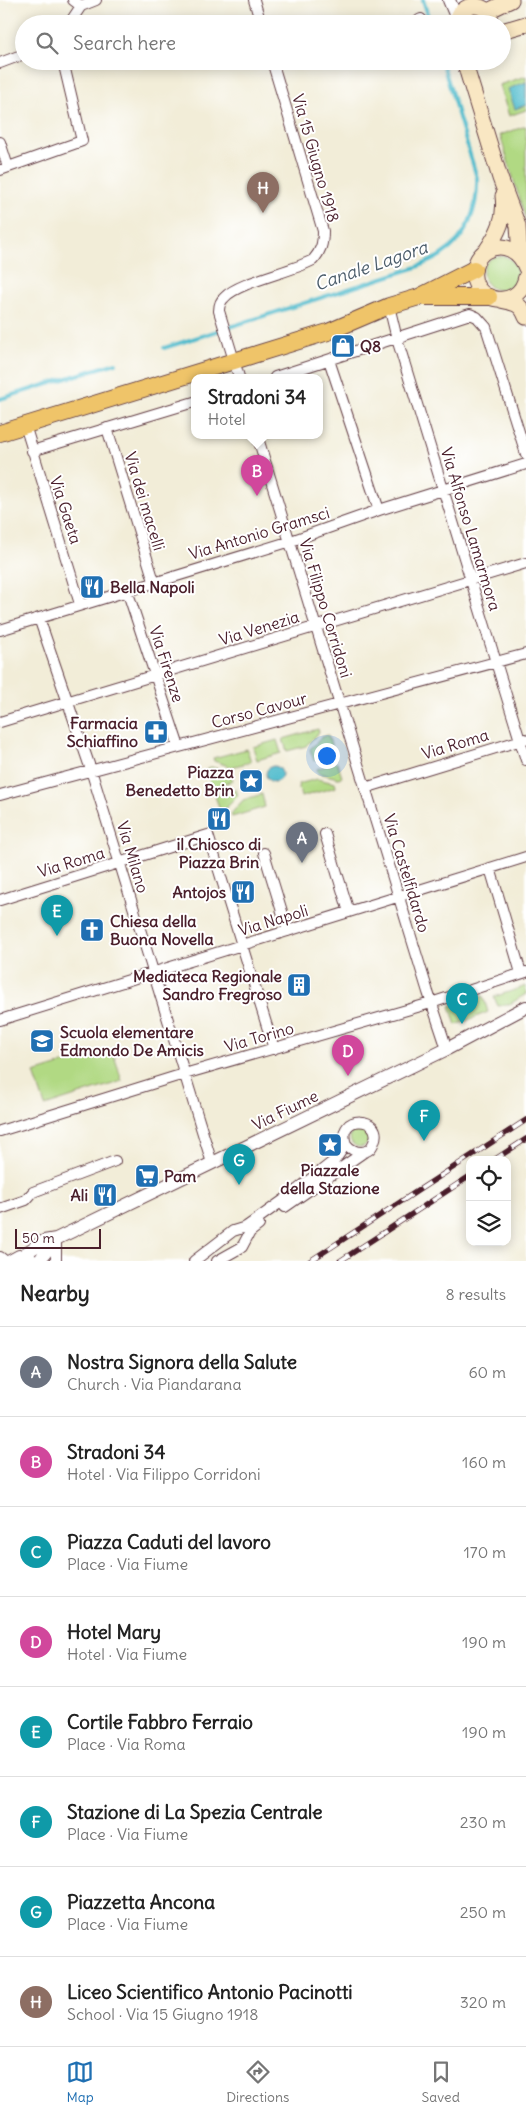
<!DOCTYPE html>
<html lang="en">
<head>
<meta charset="utf-8">
<style>
	body { margin:0; font-family:Delius,sans-serif; background:#f2f2f2; color:#222 }
	.controls { position:absolute; right:15px; bottom:15px; display:grid; overflow:hidden; border-radius:10px; box-shadow:0 2px 12px #0003 }
	.controls button { width:45px; height:45px; display:grid; place-items:center; padding:0; border:0; border-bottom:1px solid #e0e0e0; background:#fff; color:#222; font:25px sans-serif }
	.scale { position:absolute; left:15px; bottom:12px; width:86px; box-sizing:border-box; padding-left:5px; border:2px solid #4a1f2b; border-top:0; font-size:14px; line-height:18px; white-space:nowrap; color:#4a1f2b; -webkit-text-stroke:4px #fff; paint-order:stroke }
	.you { position:absolute; left:326px; top:755px; width:18px; height:18px; margin:-12px; border:4px solid #fff; border-radius:50%; background:#1a73e8; box-shadow:0 0 0 8px #1a73e833 }
	.badge { display:grid; place-items:center; width:32px; height:32px; border-radius:50%; background:#1f6fb2; color:#fff; font-size:16px; font-weight:700 }
	.pin { position:absolute; translate:-50% -41px; filter:drop-shadow(0 1px 2px #0008) }
	.pin::after { content:''; position:absolute; top:26px; width:18px; height:15px; background:inherit; clip-path:polygon(0 0,100% 0,50% 100%) }
	.popup { position:absolute; left:191px; top:374px; width:132px; height:65px; box-sizing:border-box; display:grid; place-content:center; border-radius:10px; background:#fff; filter:drop-shadow(0 1px 4px #0005); font-size:16px; white-space:nowrap; color:#767676 }
	.popup b { font-size:19px; color:#222 }
	.popup::after { content:''; position:absolute; left:50%; top:100%; margin-left:-10px; border:10px solid transparent; border-top-color:#fff }
	.list { margin:0; padding:0; list-style:none }
	h2 { display:flex; justify-content:space-between; align-items:center; height:65px; margin:0; padding:0 20px; font-size:21px }
	h2 small { font-size:16px; font-weight:400; color:#767676 }
	.list li { display:grid; grid-template-columns:32px 1fr auto; gap:15px; align-items:center; box-sizing:border-box; height:90px; padding:0 20px; border-top:1px solid #e0e0e0 }
	.list b { display:block; font-size:19px; white-space:nowrap }
	.list p { margin:0; font-size:16px; white-space:nowrap; color:#767676 }
	.list em { font-size:16px; font-style:normal; color:#767676 }
	.icon { flex:none; width:28px; height:28px; fill:none; stroke:currentColor; stroke-width:2; stroke-linecap:round; stroke-linejoin:round }
	.map { position:relative; flex:none; width:526px; height:1261px; overflow:hidden }
	.search { position:absolute; background:#fff; box-shadow:0 2px 12px #0003; left:15px; right:15px; top:15px; height:55px; display:flex; align-items:center; gap:12px; box-sizing:border-box; padding:0 18px; border-radius:28px; color:#767676; font-size:19px }
	.sheet { height:785px; background:#fff }
	nav { display:flex; justify-content:space-around; align-items:center; box-sizing:border-box; height:70px; border-top:1px solid #e0e0e0; background:#fff; font-size:14px; color:#767676 }
	nav a { display:grid; justify-items:center; gap:2px }
	nav .on { color:#1f6fb2 }
	.map>svg:first-child { display:block }
	.green { fill:#b1d983; stroke:#7e7c57 }
	.water { fill:#50bbcc; stroke:#4d6d7c }
	.lines { fill:none; stroke-linecap:round; stroke-linejoin:round }
	.stream { stroke:#50bbcc; stroke-width:4 }
	.minor-casing { stroke:#633e45; stroke-width:12 }
	.tertiary-casing { stroke:#633e45; stroke-width:14 }
	.secondary-casing { stroke:#633e45; stroke-width:17 }
	.primary-casing { stroke:#633e45; stroke-width:18 }
	.minor { stroke:#fff; stroke-width:10 }
	.tertiary { stroke:#fff; stroke-width:12 }
	.secondary { stroke:#f9e7c3; stroke-width:15 }
	.primary { stroke:#efc469; stroke-width:16 }
	.rail-casing { stroke:#4a1f2b; stroke-width:5.5 }
	.rail { stroke:#fff; stroke-width:4; stroke-dasharray:11; stroke-linecap:butt }
	.labels { text-anchor:middle; stroke-width:4; stroke-linejoin:round; paint-order:stroke }
	.street-label { font-size:16px; fill:#4a1f2b; stroke:#fff }
	.poi-label { font-size:16px; font-weight:bold; fill:#4a1f2b; stroke:#fff; text-anchor:start }
	.water-label { font-size:18px; font-style:italic; fill:#4c5d6b; stroke:#fff }
</style>
</head>
<body>
<div class="map">
<svg width="526" height="1261" viewBox="0 0 526 1261">
	<rect width="100%" height="100%" fill="#fff"/>
	<filter id="ink" filterUnits="userSpaceOnUse"><feTurbulence type="fractalNoise" baseFrequency=".02" numOctaves="2"/><feDisplacementMap in="SourceGraphic" scale="10" xChannelSelector="R" yChannelSelector="G"/><feConvolveMatrix kernelMatrix="1 2 1 2 8 2 1 2 1" color-interpolation-filters="sRGB"/></filter>
	<filter id="wash" filterUnits="userSpaceOnUse"><feTurbulence type="fractalNoise" baseFrequency=".0096" numOctaves="4" result="noise"/><feDisplacementMap in="SourceGraphic" scale="20" xChannelSelector="R" yChannelSelector="G"/><feGaussianBlur stdDeviation="1.12" result="paint"/><feColorMatrix in="noise" values="0 0 0 0 0 0 0 0 0 0 0 0 0 0 0 0 0 1.4 0 .05"/><feComposite in="paint" operator="in"/></filter>
	<g filter="url(#wash)">
		<rect width="100%" height="100%" fill="#f2edd8"/>
		<path class="green" d="M 526,76 L 526,110 L 509,116 L 499,85 Z
			M 526,126 L 526,220 L 500,135 Z
			M483 273a17 17 0 1 1 34 0a17 17 0 1 1-34 0Z
			M 318,729 L 319,732 L 306,746 L 287,751 L 283,739 Z
			M 328,735 L 334,754 L 314,761 L 310,749 L 322,737 Z
			M 277,740 L 281,753 L 257,760 L 253,747 Z
			M 247,749 L 251,762 L 231,767 L 214,761 L 213,758 Z
			M 337,762 L 342,777 L 338,778 L 318,773 L 317,769 Z
			M 211,767 L 230,772 L 233,781 L 212,787 L 206,769 Z
			M 317,779 L 335,783 L 336,787 L 301,797 L 298,784 Z
			M 236,789 L 238,796 L 225,809 L 220,810 L 215,796 Z
			M 262,794 L 265,807 L 232,817 L 231,814 L 243,800 Z
			M 526,986 L 526,994 L 510,1004 L 498,1006 L 494,997 Z
			M 483,996 L 488,1012 L 456,1025 L 450,1006 Z
			M 112,1049 L 122,1081 L 45,1106 L 34,1073 Z
			M350 1137a10 10 0 1 1 20 0a10 10 0 1 1-20 0Z"/>
		<path class="water" d="M 526,82 L 526,105 L 515,109 L 508,89 Z
			M266 774a8 8 0 1 1 16 0a8 8 0 1 1-16 0Z"/>
		<g class="lines">
			<path class="stream" d="M 423,0 L 431,24
				M 164,348 L 417,267 C 425,263 434,260 441,255 C 468,238 478,208 477,178 L 442,61
				M 0,399 L 116,363"/>
		</g>
	</g>
	<g filter="url(#ink)">
		<g class="lines">
			<defs>
				<path id="minor" d="M 73,0 L 81,6
					M 254,0 L 261,24
					M 419,20 L 421,19
					M 69,24 L 81,6 L 96,0
					M 0,63 L 24,54
					M 0,142 L 8,167
					M 0,170 L 82,141 L 63,61
					M 389,306 L 397,339 L 526,760
					M 329,360 L 379,510
					M 239,377 L 219,311 C 219,305 220,301 225,297 C 239,282 291,272 313,260 C 321,251 323,244 323,231 L 272,61
					M 275,377 L 470,314 L 477,317 L 486,327 L 526,454
					M 25,425 L 80,604
					M 107,428 L 154,581
					M 257,435 L 428,992 L 447,1049
					M 32,451 L 194,402
					M 127,590 L 179,747
					M 39,618 L 91,770 L 212,1163
					M 0,630 L 291,541 L 379,510 L 526,464
					M 0,722 L 526,563
					M 365,788 L 525,739
					M 0,795 L 526,654
					M 325,834 L 349,912
					M 264,853 L 288,931
					M 490,868 L 521,973
					M 0,900 L 208,835 L 274,1049
					M 0,1020 L 526,857
					M 0,1131 L 174,1077 L 431,1003 L 526,972
					M 285,1207 L 364,1152
					M 0,1209 L 26,1200 L 33,1192 L 115,1161
					M 0,1257 L 5,1261
					M 56,1261 L 56,1239
					M 194,1261 L 233,1231 L 246,1227 L 288,1197 L 335,1160 L 346,1144 C 335,1113 385,1116 374,1142 C 369,1156 354,1154 346,1144
					M 217,1261 L 242,1247 L 250,1232 L 259,1225"/>
				<path id="tertiary" d="M 449,0 L 457,19
					M 23,1255 L 44,1241 L 56,1239
					M 10,1261 L 19,1256 L 30,1258
					M 39,1261 L 56,1239 L 447,1049 L 526,1007"/>
				<path id="secondary" d="M 488,11 L 511,0
					M 457,24 C 457,0 492,0 491,24
					M 502,31 L 526,24
					M 464,61 L 500,178 L 518,226 L 520,256
					M 486,251 C 498,233 506,218 503,196
					M 526,268 C 520,251 503,241 486,251 C 480,254 477,260 475,266 C 465,301 519,314 526,277
					M 501,300 C 514,303 521,303 526,317"/>
				<path id="primary" d="M 424,297 L 489,297
					M 0,433 L 328,332 L 389,306 L 419,297 L 474,269"/>
			</defs>
			<use href="#minor" class="minor-casing"/>
			<use href="#tertiary" class="tertiary-casing"/>
			<use href="#secondary" class="secondary-casing"/>
			<use href="#primary" class="primary-casing"/>
			<use href="#minor" class="minor"/>
			<use href="#tertiary" class="tertiary"/>
			<use href="#secondary" class="secondary"/>
			<use href="#primary" class="primary"/>
			<defs>
				<path id="rail" d="M 494,1160 L 526,1139
					M 310,1261 L 526,1120
					M 340,1261 L 470,1176"/>
			</defs>
			<use href="#rail" class="rail-casing"/>
			<use href="#rail" class="rail"/>
		</g>
	</g>
	<defs>
		<symbol id="shop-square" viewBox="-11 -11 22 22"><rect x="-9" y="-9" width="18" height="18" rx="4" fill="#1f6fb2" stroke="#fff"/><path d="M-5-2.5h2.3a2.7 3.5 0 0 1 5.4 0H5L5.5 6h-11ZM-1.5-2.5h3a1.5 2.3 0 0 0-3 0Z" fill="#fff"/></symbol>
		<symbol id="restaurant-square" viewBox="-11 -11 22 22"><rect x="-9" y="-9" width="18" height="18" rx="4" fill="#1f6fb2" stroke="#fff"/><path d="M-5-6h1v4h1v-4h1v4h1v-4h1v5L-1.5 .5V6h-2V.5L-5-1ZM5-6V6H3V1.5H1.5Q1.5-4 5-6Z" fill="#fff"/></symbol>
		<symbol id="pharmacy-square" viewBox="-11 -11 22 22"><rect x="-9" y="-9" width="18" height="18" rx="4" fill="#1f6fb2" stroke="#fff"/><path d="M-2-6h4v4h4v4h-4v4h-4v-4h-4v-4h4Z" fill="#fff"/></symbol>
		<symbol id="sight-square" viewBox="-11 -11 22 22"><rect x="-9" y="-9" width="18" height="18" rx="4" fill="#1f6fb2" stroke="#fff"/><path d="M0-6L1.8-2.2L6-1.7L2.9 1.2L3.7 5.4L0 3.3L-3.7 5.4L-2.9 1.2L-6-1.7L-1.8-2.2Z" fill="#fff"/></symbol>
		<symbol id="church-square" viewBox="-11 -11 22 22"><rect x="-9" y="-9" width="18" height="18" rx="4" fill="#1f6fb2" stroke="#fff"/><path d="M-1.2-6h2.4v3.5h3.3v2.4h-3.3V6h-2.4V-.1h-3.3v-2.4h3.3Z" fill="#fff"/></symbol>
		<symbol id="building-square" viewBox="-11 -11 22 22"><rect x="-9" y="-9" width="18" height="18" rx="4" fill="#1f6fb2" stroke="#fff"/><path d="M-4-6H4V6H1V3H-1V6H-4ZM-2.5-4.3h1.7v1.8h-1.7ZM.8-4.3h1.7v1.8H.8ZM-2.5-1h1.7V.8h-1.7ZM.8-1h1.7V.8H.8Z" fill="#fff"/></symbol>
		<symbol id="school-square" viewBox="-11 -11 22 22"><rect x="-9" y="-9" width="18" height="18" rx="4" fill="#1f6fb2" stroke="#fff"/><path d="M0-5L7-2L0 1L-7-2ZM-4 1L0 2.5L4 1V4Q0 6-4 4Z" fill="#fff"/></symbol>
		<symbol id="supermarket-square" viewBox="-11 -11 22 22"><rect x="-9" y="-9" width="18" height="18" rx="4" fill="#1f6fb2" stroke="#fff"/><path d="M-6-5.5h2.5l.6 2H6L4.5 2H-2.5L-4.4-4H-6ZM-1.5 3.2a1.3 1.3 0 1 0 .1 0ZM3 3.2a1.3 1.3 0 1 0 .1 0Z" fill="#fff"/></symbol>
	</defs>
	<g fill-rule="evenodd">
		<use href="#shop-square" x="329" y="332" width="28" height="28"/>
		<use href="#restaurant-square" x="78" y="573" width="28" height="28"/>
		<use href="#pharmacy-square" x="142" y="718" width="28" height="28"/>
		<use href="#sight-square" x="237" y="767" width="28" height="28"/>
		<use href="#restaurant-square" x="205" y="805" width="28" height="28"/>
		<use href="#restaurant-square" x="229" y="878" width="28" height="28"/>
		<use href="#church-square" x="78" y="916" width="28" height="28"/>
		<use href="#building-square" x="285" y="971" width="28" height="28"/>
		<use href="#school-square" x="28" y="1027" width="28" height="28"/>
		<use href="#sight-square" x="316" y="1131" width="28" height="28"/>
		<use href="#supermarket-square" x="133" y="1162" width="28" height="28"/>
		<use href="#restaurant-square" x="91" y="1181" width="28" height="28"/>
	</g>
	<g class="labels">
		<g class="street-label">
			<text transform="translate(316 158) rotate(74)" y="6">Via 15 Giugno 1918</text>
			<text transform="translate(145 501) rotate(73)" y="6">Via dei macelli</text>
			<text transform="translate(66 510) rotate(72)" y="6">Via Gaeta</text>
			<text transform="translate(471 529) rotate(73)" y="6">Via Alfonso Lamarmora</text>
			<text transform="translate(259 533) rotate(-17)" y="6">Via Antonio Gramsci</text>
			<text transform="translate(326 608) rotate(73)" y="6">Via Filippo Corridoni</text>
			<text transform="translate(259 628) rotate(-17)" y="6">Via Venezia</text>
			<text transform="translate(167 664) rotate(72)" y="6">Via Firenze</text>
			<text transform="translate(259 710) rotate(-15)" y="6">Corso Cavour</text>
			<text transform="translate(455 744) rotate(-17)" y="6">Via Roma</text>
			<text transform="translate(133 857) rotate(73)" y="6">Via Milano</text>
			<text transform="translate(71 862) rotate(-17)" y="6">Via Roma</text>
			<text transform="translate(407 873) rotate(73)" y="6">Via Castelfidardo</text>
			<text transform="translate(273 920) rotate(-17)" y="6">Via Napoli</text>
			<text transform="translate(259 1037) rotate(-16)" y="6">Via Torino</text>
			<text transform="translate(285 1110) rotate(-26)" y="6">Via Fiume</text>
		</g>
		<g class="poi-label">
			<text x="360" y="352">Q8</text>
			<text x="110" y="593">Bella Napoli</text>
			<text x="138" y="729" text-anchor="end">Farmacia<tspan x="138" dy="18">Schiaffino</tspan></text>
			<text x="234" y="778" text-anchor="end">Piazza<tspan x="234" dy="18">Benedetto Brin</tspan></text>
			<text x="219" y="850" text-anchor="middle">il Chiosco di<tspan x="219" dy="18">Piazza Brin</tspan></text>
			<text x="226" y="898" text-anchor="end">Antojos</text>
			<text x="110" y="927">Chiesa della<tspan x="110" dy="18">Buona Novella</tspan></text>
			<text x="282" y="982" text-anchor="end">Mediateca Regionale<tspan x="282" dy="18">Sandro Fregroso</tspan></text>
			<text x="60" y="1038">Scuola elementare<tspan x="60" dy="18">Edmondo De Amicis</tspan></text>
			<text x="330" y="1176" text-anchor="middle">Piazzale<tspan x="330" dy="18">della Stazione</tspan></text>
			<text x="164" y="1182">Pam</text>
			<text x="88" y="1201" text-anchor="end">Ali</text>
		</g>
		<g class="water-label">
			<text transform="translate(371 266) rotate(-19)" y="6">Canale Lagora</text>
		</g>
	</g>
</svg>
<div class="controls">
<button><svg class="icon" aria-label="locate" viewBox="0 0 24 24"><circle cx="12" cy="12" r="6"/><path d="M12 2v4M12 18v4M2 12h4M18 12h4"/></svg></button>
<button><svg class="icon" aria-label="layers" viewBox="0 0 24 24"><path d="M12 4l9 5-9 5-9-5zM3 14l9 5 9-5"/></svg></button>
</div>
<div class="scale">50 m</div>
<div class="you"></div>
<div class="pin badge" style="left:302px;top:863px;background:#6b7280">A</div>
<div class="pin badge" style="left:257px;top:496px;background:#d1479c">B</div>
<div class="popup"><b>Stradoni 34</b>Hotel</div>
<div class="pin badge" style="left:462px;top:1024px;background:#0f9aa8">C</div>
<div class="pin badge" style="left:348px;top:1076px;background:#d1479c">D</div>
<div class="pin badge" style="left:57px;top:936px;background:#0f9aa8">E</div>
<div class="pin badge" style="left:424px;top:1141px;background:#0f9aa8">F</div>
<div class="pin badge" style="left:239px;top:1185px;background:#0f9aa8">G</div>
<div class="pin badge" style="left:263px;top:213px;background:#8d6e63">H</div>
<div class="search"><svg class="icon" aria-label="search" viewBox="0 0 24 24"><circle cx="10" cy="10" r="6"/><path d="M15 15l6 6"/></svg>Search here</div>
</div>
<section class="sheet">
<h2>Nearby<small>8 results</small></h2>
<ul class="list">
<li><span class="badge" style="background:#6b7280">A</span><div><b>Nostra Signora della Salute</b><p>Church · Via Piandarana</p></div><em>60 m</em></li>
<li><span class="badge" style="background:#d1479c">B</span><div><b>Stradoni 34</b><p>Hotel · Via Filippo Corridoni</p></div><em>160 m</em></li>
<li><span class="badge" style="background:#0f9aa8">C</span><div><b>Piazza Caduti del lavoro</b><p>Place · Via Fiume</p></div><em>170 m</em></li>
<li><span class="badge" style="background:#d1479c">D</span><div><b>Hotel Mary</b><p>Hotel · Via Fiume</p></div><em>190 m</em></li>
<li><span class="badge" style="background:#0f9aa8">E</span><div><b>Cortile Fabbro Ferraio</b><p>Place · Via Roma</p></div><em>190 m</em></li>
<li><span class="badge" style="background:#0f9aa8">F</span><div><b>Stazione di La Spezia Centrale</b><p>Place · Via Fiume</p></div><em>230 m</em></li>
<li><span class="badge" style="background:#0f9aa8">G</span><div><b>Piazzetta Ancona</b><p>Place · Via Fiume</p></div><em>250 m</em></li>
<li><span class="badge" style="background:#8d6e63">H</span><div><b>Liceo Scientifico Antonio Pacinotti</b><p>School · Via 15 Giugno 1918</p></div><em>320 m</em></li>
</ul>
</section>
<nav>
<a class="on"><svg class="icon" aria-label="map" viewBox="0 0 24 24"><path d="M3 6l6-2 6 2 6-2v14l-6 2-6-2-6 2zM9 4v14M15 6v14"/></svg>Map</a>
<a><svg class="icon" aria-label="directions" viewBox="0 0 24 24"><path d="M12 3l9 9-9 9-9-9zM9 14v-3h6M13 9l2 2-2 2"/></svg>Directions</a>
<a><svg class="icon" aria-label="saved" viewBox="0 0 24 24"><path d="M7 4h10v16l-5-4-5 4z"/></svg>Saved</a>
</nav>
</body>
</html>
